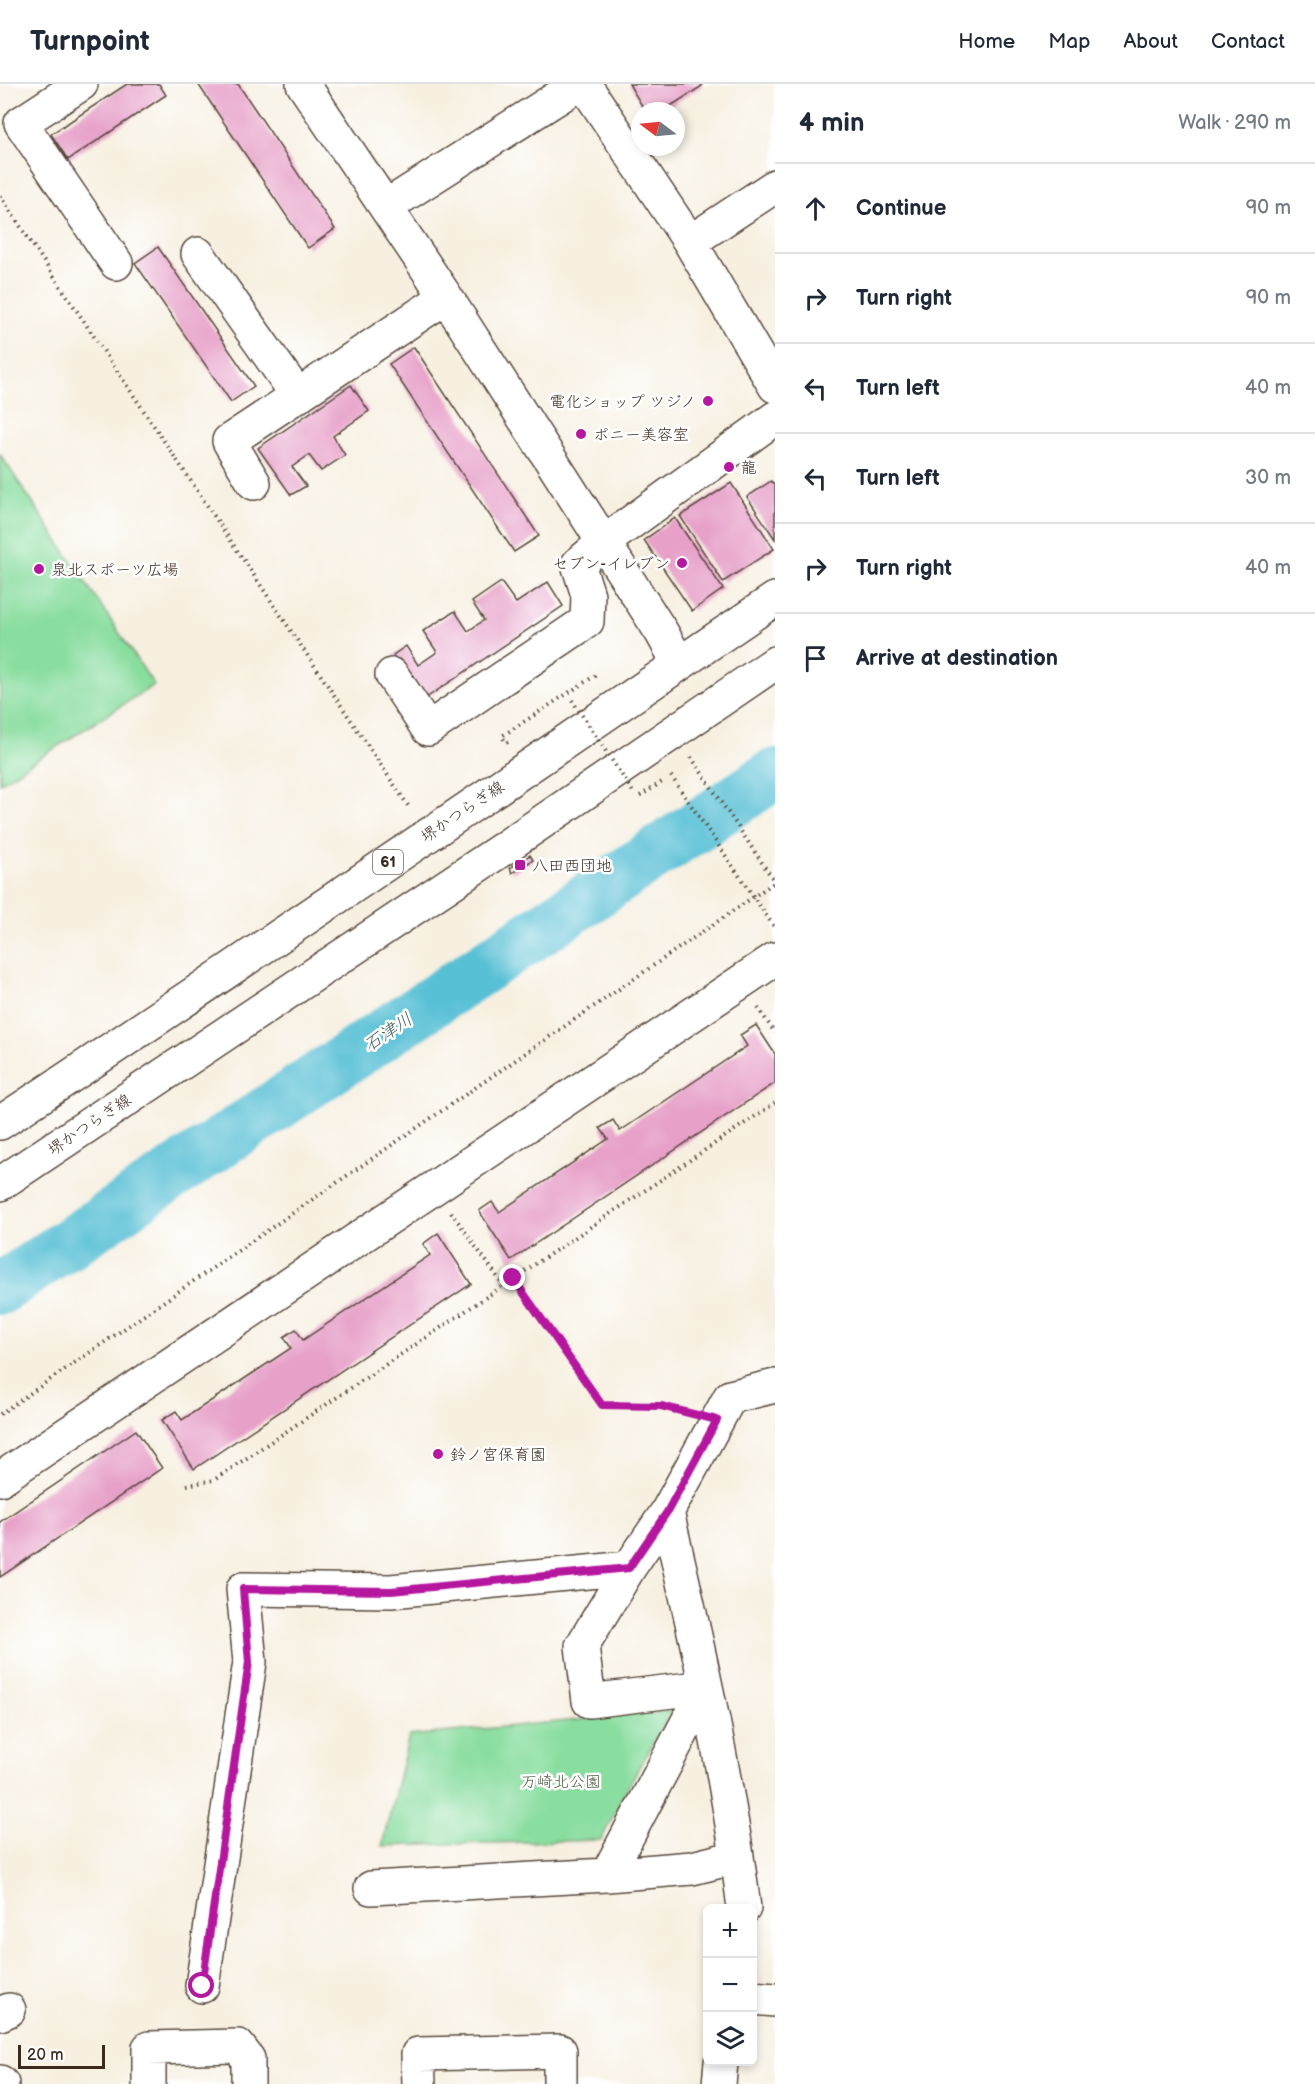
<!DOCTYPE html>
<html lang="en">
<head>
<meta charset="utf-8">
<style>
	body { margin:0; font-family:"Balsamiq Sans","Klee One",sans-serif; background:#f2f2f3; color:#1f2937 }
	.controls { position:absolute; right:18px; bottom:18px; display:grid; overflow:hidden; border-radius:9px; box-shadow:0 3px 9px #0003 }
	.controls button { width:54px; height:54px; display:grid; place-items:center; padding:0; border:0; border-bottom:2px solid #e0e1e3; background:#fff; color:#1f2937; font:30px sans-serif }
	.compass { position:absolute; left:631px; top:18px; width:54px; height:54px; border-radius:50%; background:#fff; box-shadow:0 3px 9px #0003; rotate:286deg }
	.scale { position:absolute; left:18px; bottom:15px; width:87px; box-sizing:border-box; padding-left:6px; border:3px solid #3b2a1e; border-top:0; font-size:16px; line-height:21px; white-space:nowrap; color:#3b2a1e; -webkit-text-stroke:4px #fff; paint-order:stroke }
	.stop { position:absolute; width:18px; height:18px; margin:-14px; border:4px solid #b5179e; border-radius:50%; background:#fff }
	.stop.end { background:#b5179e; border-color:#fff; box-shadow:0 2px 6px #0008 }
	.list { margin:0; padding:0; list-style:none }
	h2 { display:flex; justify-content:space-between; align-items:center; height:78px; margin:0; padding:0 24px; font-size:26px }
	h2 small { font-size:20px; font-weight:400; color:#747a83 }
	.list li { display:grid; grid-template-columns:39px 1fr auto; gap:18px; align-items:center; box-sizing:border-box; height:90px; padding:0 24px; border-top:2px solid #e0e1e3 }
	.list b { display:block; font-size:22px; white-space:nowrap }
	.list em { font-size:20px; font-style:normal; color:#747a83 }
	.icon { flex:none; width:33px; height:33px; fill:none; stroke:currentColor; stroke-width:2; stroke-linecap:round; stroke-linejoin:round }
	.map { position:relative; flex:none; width:775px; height:2000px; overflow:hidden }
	header { display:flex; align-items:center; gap:36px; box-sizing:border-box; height:84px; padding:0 30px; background:#fff; border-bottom:2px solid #e0e1e3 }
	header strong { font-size:28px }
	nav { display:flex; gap:33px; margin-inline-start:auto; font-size:21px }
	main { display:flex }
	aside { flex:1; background:#fff }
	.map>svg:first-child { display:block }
	.green { fill:#88dd9f; stroke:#62845e; stroke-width:1.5 }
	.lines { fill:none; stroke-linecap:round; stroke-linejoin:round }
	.river { stroke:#58c0d5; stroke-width:52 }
	.building { fill:#e7a1c9 }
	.minor-casing { stroke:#57483b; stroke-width:36 }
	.major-casing { stroke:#57483b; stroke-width:36 }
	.path { stroke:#57483b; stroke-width:4; stroke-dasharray:1.5 4.5; stroke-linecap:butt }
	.minor { stroke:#fff; stroke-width:33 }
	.major { stroke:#fff; stroke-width:33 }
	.path-bridge { stroke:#57483b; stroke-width:4; stroke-dasharray:1.5 4.5; stroke-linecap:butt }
	.route { stroke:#b5179e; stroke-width:8 }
	.poi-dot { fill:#b5179e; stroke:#fff; stroke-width:2 }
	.labels { text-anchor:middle; stroke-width:5; stroke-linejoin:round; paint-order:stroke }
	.shield { fill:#fff; stroke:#766a62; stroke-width:1.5 }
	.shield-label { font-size:15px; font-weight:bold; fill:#3b2a1e }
	.poi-label { font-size:16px; fill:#3b2a1e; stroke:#fff; text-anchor:start }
	.street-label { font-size:16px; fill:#3b2a1e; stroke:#fff }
	.park-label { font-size:16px; fill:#526045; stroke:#fff }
	.water-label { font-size:18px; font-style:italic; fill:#455e5e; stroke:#fff }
</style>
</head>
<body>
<header>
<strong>Turnpoint</strong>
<nav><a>Home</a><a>Map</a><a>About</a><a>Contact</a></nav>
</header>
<main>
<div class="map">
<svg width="775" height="2000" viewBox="0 0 775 2000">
	<rect width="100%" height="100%" fill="#fff"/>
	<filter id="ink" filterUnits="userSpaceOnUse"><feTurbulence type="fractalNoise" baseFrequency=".0167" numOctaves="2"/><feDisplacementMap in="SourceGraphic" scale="12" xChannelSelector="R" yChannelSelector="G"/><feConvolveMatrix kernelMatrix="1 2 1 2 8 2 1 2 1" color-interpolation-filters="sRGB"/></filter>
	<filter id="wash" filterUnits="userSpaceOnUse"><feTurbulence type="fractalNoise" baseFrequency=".008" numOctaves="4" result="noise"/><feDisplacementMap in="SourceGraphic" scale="24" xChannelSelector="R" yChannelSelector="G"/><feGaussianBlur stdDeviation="1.35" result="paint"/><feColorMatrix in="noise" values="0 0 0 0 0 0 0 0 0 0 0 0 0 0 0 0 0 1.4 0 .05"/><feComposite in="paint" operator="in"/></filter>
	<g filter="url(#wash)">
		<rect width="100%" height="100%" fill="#f7f0e1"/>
		<path class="green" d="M 0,370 L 154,601 L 0,699 Z
			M 671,1627 L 628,1703 L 601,1756 L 382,1762 L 409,1652 Z"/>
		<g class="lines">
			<path class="river" d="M 0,1205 L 775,690"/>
		</g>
		<g id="blocks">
			<path class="building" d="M 127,0 L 159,0 L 166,11 L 68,76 L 51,50 Z
				M 198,0 L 238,0 L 335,145 L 308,164 Z
				M 629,0 L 701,0 L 702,2 L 663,27 L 645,27 Z
				M 158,163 L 254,302 L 231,318 L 135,179 Z
				M 414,263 L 539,452 L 514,468 L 389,280 Z
				M 351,301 L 369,327 L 333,352 L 345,371 L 321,387 L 309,371 L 292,383 L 306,402 L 291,411 L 258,364 Z
				M 771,397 L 775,402 L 775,455 L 747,413 Z
				M 731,399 L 774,465 L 723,498 L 680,432 Z
				M 675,434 L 723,505 L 692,527 L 644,456 Z
				M 501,498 L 516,519 L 548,498 L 563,522 L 423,616 L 393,571 L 406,562 L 418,581 L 437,568 L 423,547 L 455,527 L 468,547 L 484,536 L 472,518 Z
				M 530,771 L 533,776 L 512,789 L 510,784 Z
				M 756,941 L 775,970 L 775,999 L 511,1176 L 479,1127 L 492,1118 L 499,1128 L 608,1055 L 600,1044 L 613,1036 L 620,1047 L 747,962 L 740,951 Z
				M 438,1149 L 471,1200 L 194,1385 L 162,1336 L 176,1327 L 182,1336 L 291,1264 L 284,1253 L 296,1245 L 303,1256 L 430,1171 L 423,1160 Z
				M 136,1346 L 162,1384 L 0,1493 L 0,1438 Z"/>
		</g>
	</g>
	<g filter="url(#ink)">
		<use href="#blocks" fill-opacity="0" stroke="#57483b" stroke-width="1.5"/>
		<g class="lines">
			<defs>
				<path id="minor" d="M 81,0 L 21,39 L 116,179
					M 303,0 L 446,213 L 662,549 L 679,580
					M 584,0 L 690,158 L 775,302
					M 387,122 L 579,0
					M 690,158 L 775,102
					M 198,170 L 298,312
					M 254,399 L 229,357 L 446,213
					M 392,591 L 428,645 L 587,537 L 588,511 L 578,480 L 604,458 L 775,334
					M 0,1395 L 775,875
					M 607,1791 L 706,1603 L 589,1617 L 582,1562 L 629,1484 L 667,1428
					M 371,1804 L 607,1791 L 692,1784 L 737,1773
					M 744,1824 C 728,1691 697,1559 667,1428 L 730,1313 L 775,1302
					M 202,1902 L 250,1578 L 243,1505 L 391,1507 L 629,1484
					M 752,1914 L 775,1916
					M 0,1930 L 9,1926
					M 0,1998 L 2,2000
					M 149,2000 L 149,1964 L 238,1962 L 248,1975 L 248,2000
					M 419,2000 L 418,1970 L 560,1967 L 560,2000
					M 719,2000 L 721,1978"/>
				<path id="major" d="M 0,1039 C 260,868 517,690 775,515
					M 0,1100 L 498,768 L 775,579"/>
			</defs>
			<use href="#minor" class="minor-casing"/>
			<use href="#major" class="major-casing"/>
			<path class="path" d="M 0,112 L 409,723
				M 508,658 L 506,659 L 502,652 L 596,591
				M 691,673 L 775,798
				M 671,692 L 775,844
				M 640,712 L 662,698
				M 758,924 L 775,949
				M 451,1128 L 504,1202
				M 513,1194 L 602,1321 L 661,1322 L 687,1329
				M 0,1330 L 775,798
				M 187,1401 L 214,1396 L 775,1019"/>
			<use href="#minor" class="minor"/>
			<use href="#major" class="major"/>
			<path class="path-bridge" d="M 572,616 L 633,708"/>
		</g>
	</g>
	<g class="lines" filter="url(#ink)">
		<path class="route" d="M 202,1902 L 249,1578 L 243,1505 L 391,1507 L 629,1484 L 667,1428 L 717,1336 L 661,1322 L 602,1321 L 513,1194"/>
	</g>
	<g class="poi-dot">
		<circle cx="708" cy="317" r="6"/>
		<circle cx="581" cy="350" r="6"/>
		<circle cx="729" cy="383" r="6"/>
		<circle cx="682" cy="479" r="6"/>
		<circle cx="39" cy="485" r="6"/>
		<rect x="514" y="775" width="12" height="12" rx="3"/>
		<circle cx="438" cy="1370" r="6"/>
	</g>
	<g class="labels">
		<rect class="shield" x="373" y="766" width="30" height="24" rx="4.5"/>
		<g class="shield-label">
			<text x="388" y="783">61</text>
		</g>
		<g class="poi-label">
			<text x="696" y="323" text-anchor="end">電化ショップ ツジノ</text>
			<text x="593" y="356">ポニー美容室</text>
			<text x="741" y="389">龍</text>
			<text x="670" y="485" text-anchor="end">セブン-イレブン</text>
			<text x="51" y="491">泉北スポーツ広場</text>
			<text x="532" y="787">八田西団地</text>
			<text x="450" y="1376">鈴ノ宮保育園</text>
		</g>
		<g class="street-label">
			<text transform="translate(462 727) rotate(-34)" y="6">堺かつらぎ線</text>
			<text transform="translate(89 1040) rotate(-34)" y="6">堺かつらぎ線</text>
		</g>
		<g class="park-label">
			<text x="561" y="1703">万崎北公園</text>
		</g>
		<g class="water-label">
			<text transform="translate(388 948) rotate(-34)" y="6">石津川</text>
		</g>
	</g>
</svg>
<div class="controls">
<button>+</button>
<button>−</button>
<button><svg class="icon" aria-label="layers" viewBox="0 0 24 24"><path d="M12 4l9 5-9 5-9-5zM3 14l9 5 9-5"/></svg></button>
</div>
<svg class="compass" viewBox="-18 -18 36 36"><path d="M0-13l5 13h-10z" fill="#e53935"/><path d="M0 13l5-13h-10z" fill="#747a83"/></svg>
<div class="scale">20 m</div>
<div class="stop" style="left:202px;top:1902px"></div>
<div class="stop end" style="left:513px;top:1194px"></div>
</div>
<aside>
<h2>4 min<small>Walk · 290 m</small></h2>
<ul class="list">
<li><svg class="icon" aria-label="ahead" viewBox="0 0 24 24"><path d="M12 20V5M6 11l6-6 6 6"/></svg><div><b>Continue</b></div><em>90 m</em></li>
<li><svg class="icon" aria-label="right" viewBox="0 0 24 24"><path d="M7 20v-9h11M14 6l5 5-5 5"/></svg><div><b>Turn right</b></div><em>90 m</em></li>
<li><svg class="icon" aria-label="left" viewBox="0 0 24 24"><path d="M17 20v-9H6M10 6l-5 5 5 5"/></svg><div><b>Turn left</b></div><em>40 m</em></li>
<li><svg class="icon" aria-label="left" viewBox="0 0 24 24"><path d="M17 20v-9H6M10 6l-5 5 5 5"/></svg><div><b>Turn left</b></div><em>30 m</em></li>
<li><svg class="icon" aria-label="right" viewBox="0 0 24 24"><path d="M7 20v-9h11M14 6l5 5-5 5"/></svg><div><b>Turn right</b></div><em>40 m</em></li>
<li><svg class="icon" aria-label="arrive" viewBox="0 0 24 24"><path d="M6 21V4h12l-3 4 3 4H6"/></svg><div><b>Arrive at destination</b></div></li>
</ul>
</aside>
</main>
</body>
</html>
